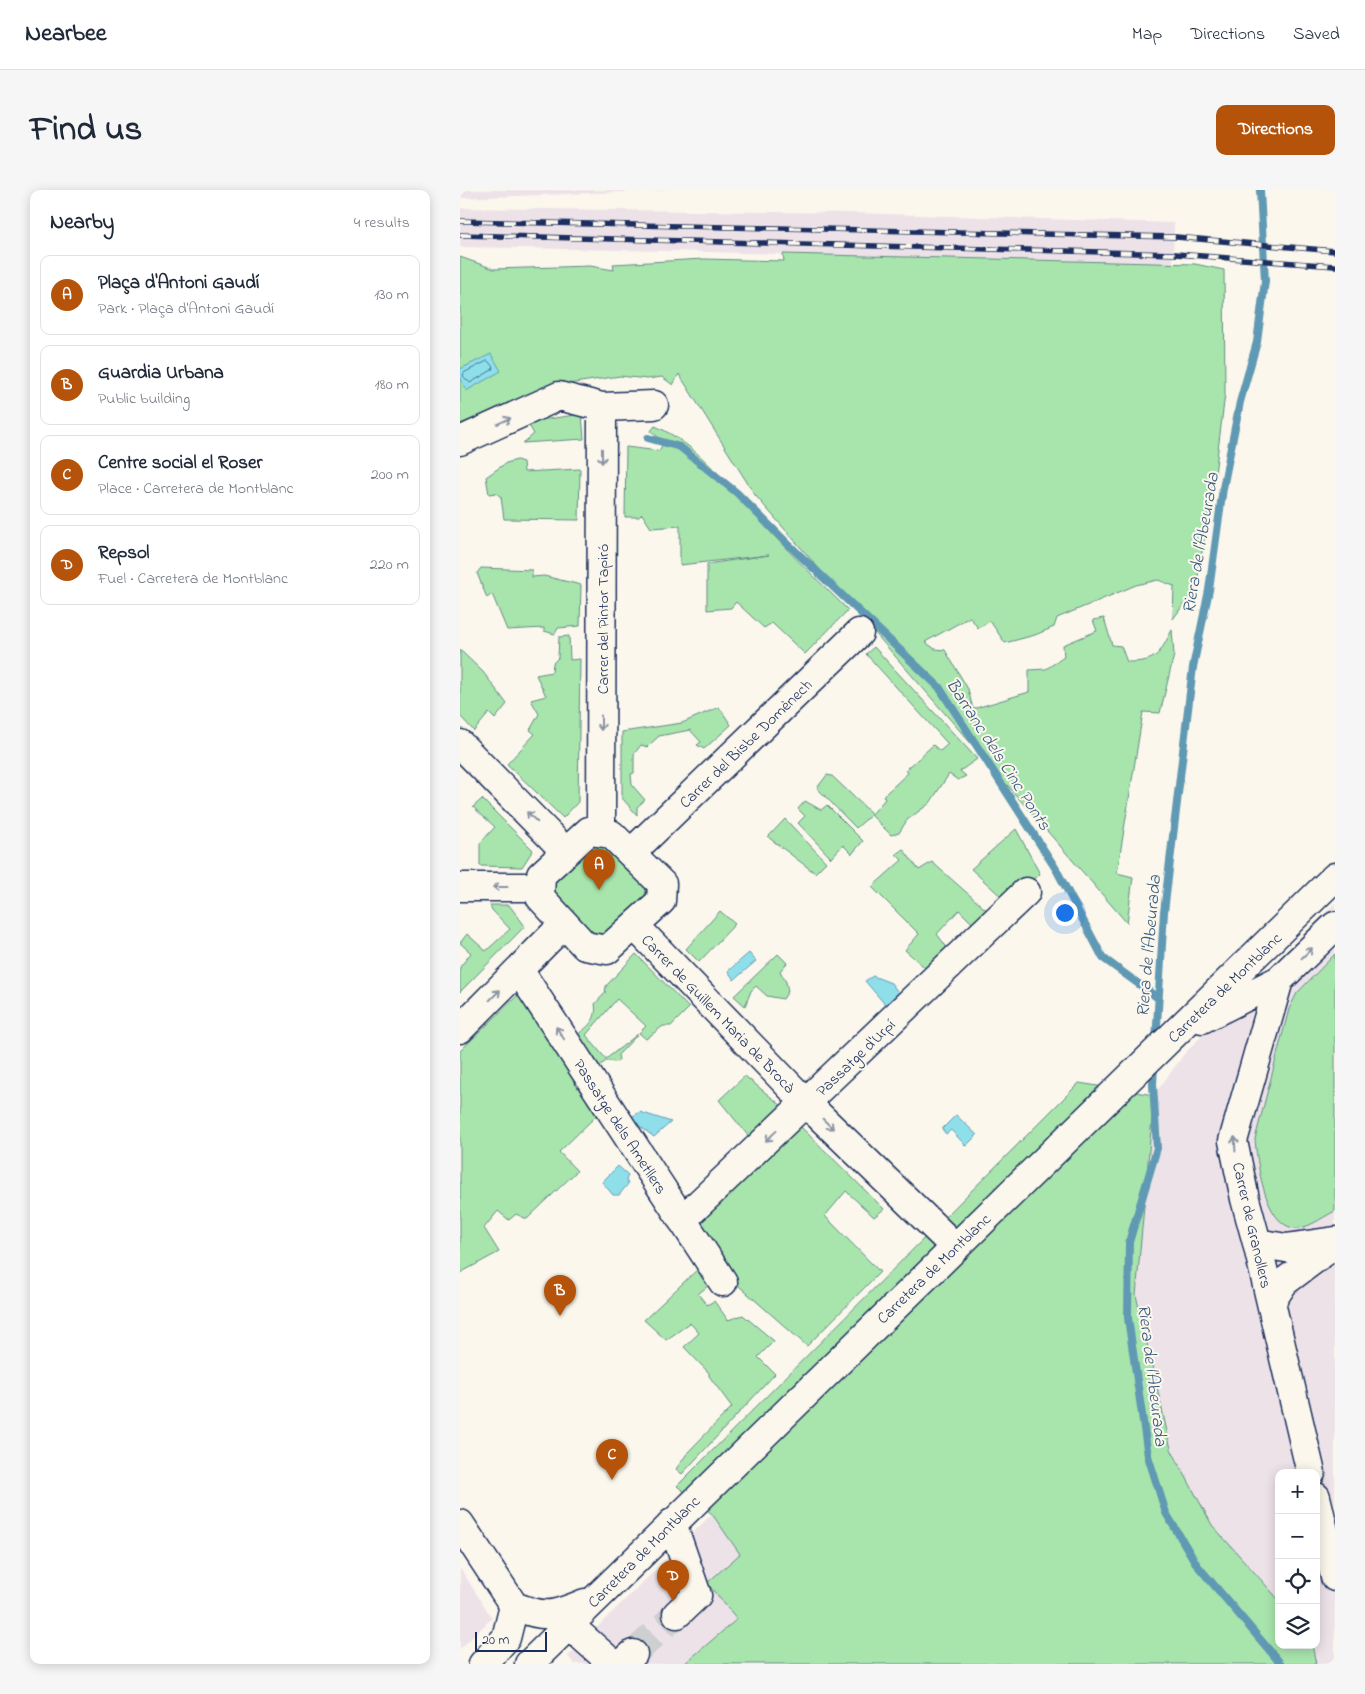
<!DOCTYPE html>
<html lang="en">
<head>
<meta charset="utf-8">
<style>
	body { margin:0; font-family:"Indie Flower",sans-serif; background:#f6f6f7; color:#1f2937 }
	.controls { position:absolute; right:15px; bottom:15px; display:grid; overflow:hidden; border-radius:10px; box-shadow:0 2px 12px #0003 }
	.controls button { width:45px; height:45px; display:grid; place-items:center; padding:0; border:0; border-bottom:1px solid #e0e1e3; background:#fff; color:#1f2937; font:25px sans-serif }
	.scale { position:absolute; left:15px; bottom:12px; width:72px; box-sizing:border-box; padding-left:5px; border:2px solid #1b2f5e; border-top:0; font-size:14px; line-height:18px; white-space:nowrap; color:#1b2f5e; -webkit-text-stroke:4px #fbf7ec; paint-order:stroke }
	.you { position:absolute; left:604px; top:722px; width:18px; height:18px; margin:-12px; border:4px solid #fff; border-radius:50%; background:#1a73e8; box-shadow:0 0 0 8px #1a73e833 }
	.badge { display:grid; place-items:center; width:32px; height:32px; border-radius:50%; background:#b45309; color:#fff; font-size:16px; font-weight:700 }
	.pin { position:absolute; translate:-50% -41px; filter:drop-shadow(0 1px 2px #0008) }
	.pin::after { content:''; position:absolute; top:26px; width:18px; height:15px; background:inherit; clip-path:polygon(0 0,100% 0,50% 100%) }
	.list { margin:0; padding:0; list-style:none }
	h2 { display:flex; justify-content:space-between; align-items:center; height:65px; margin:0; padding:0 20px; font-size:21px }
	h2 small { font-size:16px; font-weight:400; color:#747a83 }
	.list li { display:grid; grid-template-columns:32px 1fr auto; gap:15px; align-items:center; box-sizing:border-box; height:80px; margin:0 10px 10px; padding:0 10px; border:1px solid #e0e1e3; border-radius:10px }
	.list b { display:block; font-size:19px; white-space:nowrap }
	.list p { margin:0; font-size:16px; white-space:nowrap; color:#747a83 }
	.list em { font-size:16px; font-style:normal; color:#747a83 }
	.icon { flex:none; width:28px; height:28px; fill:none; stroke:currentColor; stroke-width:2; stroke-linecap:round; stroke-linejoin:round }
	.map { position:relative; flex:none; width:875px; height:1474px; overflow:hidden; border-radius:10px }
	header { display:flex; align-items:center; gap:30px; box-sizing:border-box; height:70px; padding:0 25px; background:#fff; border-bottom:1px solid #e0e1e3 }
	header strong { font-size:24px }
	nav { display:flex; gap:28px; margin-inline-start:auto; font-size:18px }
	.intro { display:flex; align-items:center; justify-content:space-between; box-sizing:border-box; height:120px; padding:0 30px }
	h1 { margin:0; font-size:35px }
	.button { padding:12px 22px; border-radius:10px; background:#b45309; color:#fff; font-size:18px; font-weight:700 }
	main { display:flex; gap:30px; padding:0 30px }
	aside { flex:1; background:#fff; border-radius:10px; box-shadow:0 2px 12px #0003 }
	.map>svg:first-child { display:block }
	.built { fill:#ede2e8 }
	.green { fill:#a8e5ac; stroke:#628a85 }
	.water { fill:#8fdfeb; stroke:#6199b3 }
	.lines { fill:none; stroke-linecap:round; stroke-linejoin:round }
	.shore { stroke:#497596; stroke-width:1 }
	.stream { stroke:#6199b3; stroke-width:8 }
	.minor-tunnel { stroke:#cecfd0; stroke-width:28; stroke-dasharray:28 14; stroke-linecap:butt }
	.minor-casing { stroke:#1b2f5e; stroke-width:31 }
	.minor { stroke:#fbf7ec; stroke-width:28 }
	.rail-casing { stroke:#1b2f5e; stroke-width:5.5 }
	.rail { stroke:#fbf7ec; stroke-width:4; stroke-dasharray:11; stroke-linecap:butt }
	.oneway { stroke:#8b93a5 }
	.labels { text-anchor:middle; stroke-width:4; stroke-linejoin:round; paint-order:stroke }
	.street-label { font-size:16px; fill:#1b2f5e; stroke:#fbf7ec }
	.water-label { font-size:18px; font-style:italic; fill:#385b81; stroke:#fbf7ec }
</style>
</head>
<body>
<header>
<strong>Nearbee</strong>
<nav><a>Map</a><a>Directions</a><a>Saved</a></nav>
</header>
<div class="intro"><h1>Find us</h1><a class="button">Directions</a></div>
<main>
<aside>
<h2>Nearby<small>4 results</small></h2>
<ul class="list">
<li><span class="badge">A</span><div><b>Plaça d'Antoni Gaudí</b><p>Park · Plaça d'Antoni Gaudí</p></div><em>130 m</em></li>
<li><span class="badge">B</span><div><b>Guardia Urbana</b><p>Public building</p></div><em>180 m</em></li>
<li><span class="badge">C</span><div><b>Centre social el Roser</b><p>Place · Carretera de Montblanc</p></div><em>200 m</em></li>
<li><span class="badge">D</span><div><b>Repsol</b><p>Fuel · Carretera de Montblanc</p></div><em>220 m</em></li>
</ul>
</aside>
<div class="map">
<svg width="875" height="1474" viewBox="0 0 875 1474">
	<rect width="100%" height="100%" fill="#fbf7ec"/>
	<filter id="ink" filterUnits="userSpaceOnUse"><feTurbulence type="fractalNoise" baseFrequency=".02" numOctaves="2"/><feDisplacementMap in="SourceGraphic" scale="10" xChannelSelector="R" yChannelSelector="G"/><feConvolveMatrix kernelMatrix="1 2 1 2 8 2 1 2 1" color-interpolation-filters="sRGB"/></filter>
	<g filter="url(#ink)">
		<path class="built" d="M 0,0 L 213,0 L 0,8 Z
			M 0,18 L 393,23 L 714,33 L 713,75 L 211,61 L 0,57 Z
			M 875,713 L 875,1474 L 856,1474 L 852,1455 L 856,1455 L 856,1283 L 819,1283 L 819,1410 L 752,1335 L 711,1259 L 676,1105 L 694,905 L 725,863 Z
			M 252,1324 L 281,1364 L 247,1393 L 278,1429 L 224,1474 L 114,1474 L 108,1466 Z
			M 0,1378 L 32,1428 L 0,1459 Z"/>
		<path class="green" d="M 323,64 L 735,74 L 764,80 L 765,204 L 755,284 L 736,398 L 713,429 L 714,396 L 698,390 L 676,395 L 597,428 L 594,437 L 575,445 L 545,453 L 530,431 L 518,438 L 510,427 L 465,452 L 475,459 L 485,460 L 508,499 L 513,519 L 569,502 L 569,480 L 586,479 L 604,467 L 603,455 L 637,441 L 633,430 L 644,428 L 652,455 L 661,456 L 667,472 C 698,472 699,464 712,440 L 714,465 L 700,523 L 683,522 L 657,683 L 673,687 L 667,733 L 295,305 L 219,184 L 213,195 L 202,187 L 187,189 L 160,186 L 101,195 L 73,204 L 0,234 L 0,67 L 34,79 L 130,76 L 154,80 L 153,74 L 244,69 L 324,71 Z
			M 122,224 L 124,249 L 63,253 L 74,244 L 67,232 Z
			M 195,236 C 239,255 270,298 302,333 C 329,363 359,391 388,420 L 345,464 L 312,433 L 304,438 L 276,412 L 271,418 L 247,420 L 247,374 L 309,365 L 220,375 L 220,336 L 191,338 L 182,324 L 179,327 L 165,327 L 166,257 L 199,261 L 204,252 L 191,241 Z
			M 57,270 L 63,272 L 64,282 L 120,279 L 119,330 L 44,329 L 41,307 L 36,303 L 29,304 L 26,287 L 46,273 Z
			M 21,378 L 72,380 L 72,387 L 84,386 L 121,395 L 120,436 L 98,438 L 95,444 L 84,441 L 84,438 L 47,440 L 32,404 L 27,408 L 17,383 Z
			M 109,446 L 110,470 L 120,469 L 118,612 L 103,628 L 47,574 L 75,544 L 70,540 L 79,524 L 71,510 L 86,506 L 76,485 L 92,482 L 93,473 L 98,468 L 99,447 Z
			M 414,457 L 517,569 L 500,581 L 506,586 L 498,590 L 489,584 L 470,613 L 447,630 L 439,643 L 431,645 L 411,625 L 396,638 L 357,598 L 367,585 L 372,586 L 412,624 L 425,609 L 423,606 L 448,583 L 446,580 L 473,555 L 480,561 L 488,554 L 406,464 Z
			M 0,460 L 23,482 L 47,514 L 35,529 L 29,523 L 14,541 L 0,526 Z
			M 259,517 L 271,535 L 244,559 L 237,555 L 241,552 L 230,540 L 199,546 L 187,557 L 181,555 L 174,564 L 174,583 L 171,584 L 172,595 L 185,610 L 177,617 L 177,625 L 162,608 L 162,542 L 222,533 Z
			M 22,609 L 73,660 L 62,677 L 20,676 L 20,653 L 35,637 L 13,617 Z
			M 345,611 L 361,620 L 367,615 L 403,651 L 392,664 L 383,655 L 371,668 L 338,633 L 345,626 L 338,619 Z
			M 325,629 L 366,672 L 355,683 L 308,647 Z
			M 556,639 L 580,684 L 545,710 L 511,679 Z
			M 130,653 L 147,656 L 186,694 L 185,707 L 144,744 L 127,741 L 92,704 L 94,687 Z
			M 443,659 L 459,680 L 472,672 L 531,724 L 517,738 L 499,720 L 477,744 L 491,763 L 471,783 L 445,760 L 459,744 L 412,697 L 442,670 L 436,664 Z
			M 30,715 L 49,715 L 65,736 L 0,802 L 0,777 L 11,763 L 0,753 L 7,744 L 26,761 L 50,739 L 32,720 Z
			M 260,721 L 275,734 L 239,772 L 226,759 Z
			M 176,764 L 229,818 L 211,836 L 203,836 L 186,849 L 179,843 L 186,836 L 157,809 L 126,845 L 146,869 L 178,844 L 158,865 L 159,870 L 155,872 L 146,871 L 136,879 L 115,846 C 127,838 138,830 135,814 L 145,803 L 146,796 Z
			M 318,764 L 327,773 L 320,781 L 326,792 L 328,801 L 323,809 L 307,806 L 296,796 L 291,801 L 285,816 L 274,806 Z
			M 875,764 L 875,1021 C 865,1026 854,1034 844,1037 C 806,1048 797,973 795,949 L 829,819 L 837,803 Z
			M 62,801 L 138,924 L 99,962 L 117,981 L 67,1029 L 56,1024 L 49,1030 L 38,1021 L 24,1038 L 39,1062 L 0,1083 L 0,861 Z
			M 285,886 L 328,921 L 294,953 L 259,910 Z
			M 619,893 L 694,905 L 676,1105 L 711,1259 L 752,1335 L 819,1410 L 819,1455 L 852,1455 L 856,1474 L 224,1474 L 277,1429 L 247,1393 L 280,1364 L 252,1324 L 217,1296 Z
			M 338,934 L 424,1019 L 414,1027 L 386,1001 L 365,1026 L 420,1082 L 347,1156 L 271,1089 L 236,1034 Z
			M 241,1076 L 254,1091 L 238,1104 L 247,1115 L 254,1111 L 268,1130 L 283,1125 L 314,1151 L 298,1167 L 315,1184 L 222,1284 L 216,1279 L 229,1261 L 272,1217 L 249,1186 L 249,1183 L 224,1157 L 239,1143 L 230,1133 L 206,1150 L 184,1130 Z"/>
		<path class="water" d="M 31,164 L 41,181 L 6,201 L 0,186 L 0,179 Z
			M 289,763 L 296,771 L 274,790 L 268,781 Z
			M 413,786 L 431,793 L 441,806 L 429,819 L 405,791 Z
			M 180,922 L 211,932 L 194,947 L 169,928 Z
			M 496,925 L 517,945 L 506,956 L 491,940 L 486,944 L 482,939 Z
			M 158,976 L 168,985 L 166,990 L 168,994 L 159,1005 L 153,1005 L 142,992 Z"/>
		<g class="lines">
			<path class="shore" d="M 28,171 L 33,177 L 32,180 L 10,193 L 3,186 L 4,183 Z"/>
			<path class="stream" d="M 188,248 L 220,257 L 277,303 L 330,356 L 479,497 L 596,679 L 643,768 L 698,808
				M 696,851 L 704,722 L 733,477 L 749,400 L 763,298 L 780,212 L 797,152 L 805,91 L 800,0
				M 694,875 L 693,895 L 697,958 L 669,1052 L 668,1128 L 688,1266 L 706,1323 L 737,1375 L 821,1474"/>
			<path class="minor-tunnel" d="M 173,1464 L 217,1424"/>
			<defs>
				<path id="minor" d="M 0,251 L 99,206 L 142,217 L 194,215
					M 0,554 L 106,662
					M 129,641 L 151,644 L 202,694 L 201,711 L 147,760 L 125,756 L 80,707 L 81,685 Z
					M 141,641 L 142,217
					M 171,663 L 399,443
					M 0,697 L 80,697
					M 175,736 L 346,913 L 494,1056
					M 59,780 L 263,1092
					M 819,790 L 773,951 L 785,1009 L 797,1053 L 851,1283
					M 742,829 L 819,790 L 875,736
					M 0,839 L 104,734
					M 222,1030 L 566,702
					M 797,1053 L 826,1058 L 875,1051
					M 811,1112 L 824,1092 L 875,1054
					M 856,1307 L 875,1387
					M 212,1333 L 237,1405 L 217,1424
					M 0,1334 L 54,1416 L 46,1448 L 23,1474
					M 54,1416 C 87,1429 92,1426 125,1413
					M 109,1435 L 153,1474
					M 69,1474 L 875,687
					M 162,1474 L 173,1464"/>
			</defs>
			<use href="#minor" class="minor-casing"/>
			<use href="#minor" class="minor"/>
			<defs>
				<path id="rail" d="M 0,31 L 716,47 L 875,61
					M 0,45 L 716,64 L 875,76"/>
			</defs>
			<use href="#rail" class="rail-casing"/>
			<use href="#rail" class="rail"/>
		</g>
		<defs><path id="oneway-shaft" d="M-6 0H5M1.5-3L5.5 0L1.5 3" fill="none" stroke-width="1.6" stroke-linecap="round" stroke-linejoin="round" transform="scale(1.25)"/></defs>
		<g class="oneway">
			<use href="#oneway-shaft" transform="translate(44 231) rotate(-24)"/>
			<use href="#oneway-shaft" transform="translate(142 266) rotate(90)"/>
			<use href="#oneway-shaft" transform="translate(141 533) rotate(90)"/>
			<use href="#oneway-shaft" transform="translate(72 627) rotate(-135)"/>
			<use href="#oneway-shaft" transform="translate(40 697) rotate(180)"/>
			<use href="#oneway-shaft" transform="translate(847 763) rotate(-44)"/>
			<use href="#oneway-shaft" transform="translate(35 805) rotate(-45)"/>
			<use href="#oneway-shaft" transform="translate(100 843) rotate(-123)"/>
			<use href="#oneway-shaft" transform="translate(368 934) rotate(44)"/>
			<use href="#oneway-shaft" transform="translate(311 946) rotate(137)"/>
			<use href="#oneway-shaft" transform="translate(775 954) rotate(-93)"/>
		</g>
	</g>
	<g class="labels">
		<g class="street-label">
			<text transform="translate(142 429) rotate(-90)" y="6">Carrer del Pintor Tapiró</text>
			<text transform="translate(285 553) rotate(-44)" y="6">Carrer del Bisbe Domènech</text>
			<text transform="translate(764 797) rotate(-44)" y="6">Carretera de Montblanc</text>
			<text transform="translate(259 823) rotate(46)" y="6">Carrer de Guillem Maria de Brocà</text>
			<text transform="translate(395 867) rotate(-44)" y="6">Passatge d'Urpí</text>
			<text transform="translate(161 936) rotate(57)" y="6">Passatge dels Ametllers</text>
			<text transform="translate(793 1035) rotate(77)" y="6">Carrer de Granollers</text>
			<text transform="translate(473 1078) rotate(-44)" y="6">Carretera de Montblanc</text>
			<text transform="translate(183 1361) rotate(-45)" y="6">Carretera de Montblanc</text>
		</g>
		<g class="water-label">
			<text transform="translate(740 353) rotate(-80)" y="6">Riera de l'Abeurada</text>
			<text transform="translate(539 564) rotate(57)" y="6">Barranc dels Cinc Ponts</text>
			<text transform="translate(688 756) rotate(-85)" y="6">Riera de l'Abeurada</text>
			<text transform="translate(693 1185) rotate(83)" y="6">Riera de l'Abeurada</text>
		</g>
	</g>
</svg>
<div class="controls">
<button>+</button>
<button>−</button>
<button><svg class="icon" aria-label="locate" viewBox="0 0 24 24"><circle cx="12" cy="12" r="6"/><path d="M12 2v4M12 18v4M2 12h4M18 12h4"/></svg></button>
<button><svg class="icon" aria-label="layers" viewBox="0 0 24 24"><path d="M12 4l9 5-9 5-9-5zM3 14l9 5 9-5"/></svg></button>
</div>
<div class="scale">20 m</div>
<div class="you"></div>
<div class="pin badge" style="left:139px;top:700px">A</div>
<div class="pin badge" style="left:100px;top:1126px">B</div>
<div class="pin badge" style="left:152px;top:1290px">C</div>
<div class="pin badge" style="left:213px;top:1411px">D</div>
</div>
</main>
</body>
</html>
